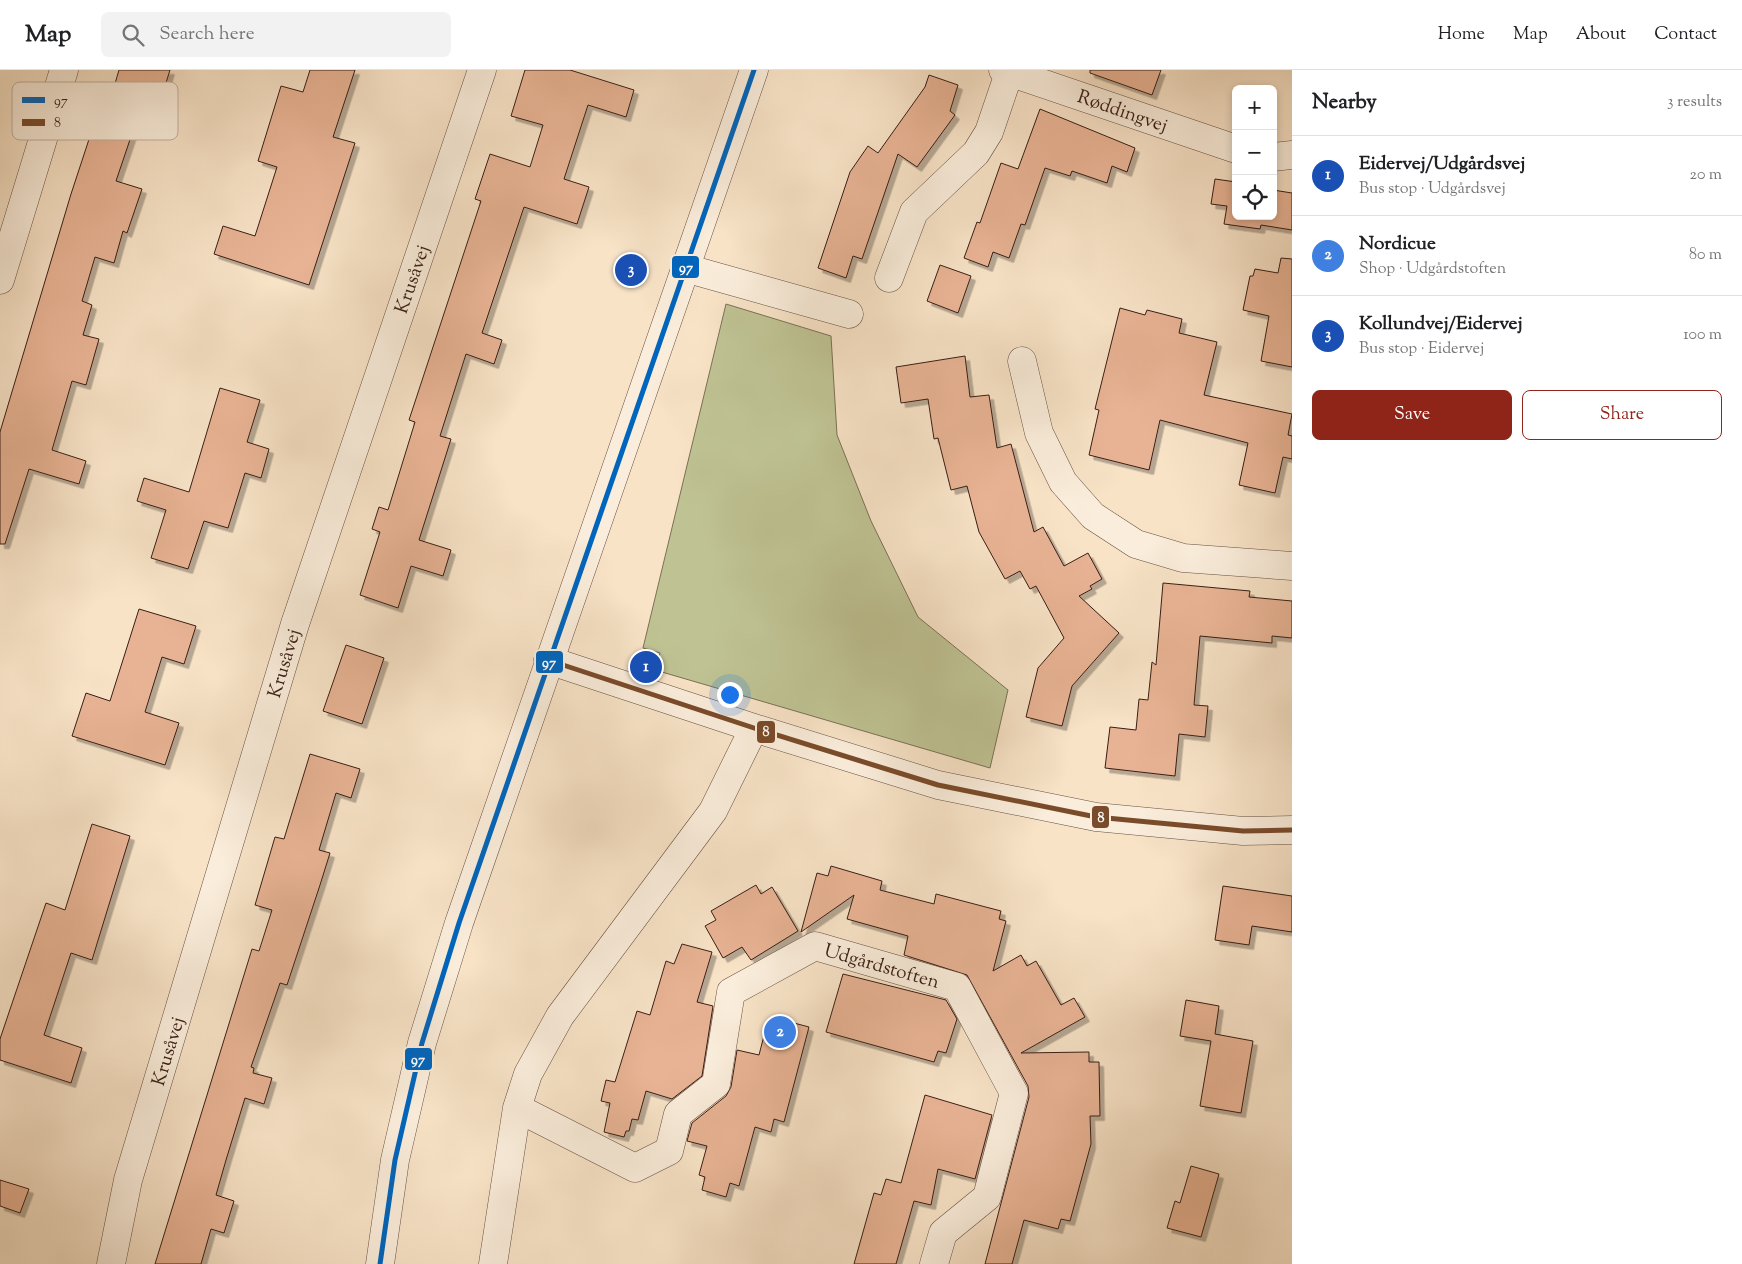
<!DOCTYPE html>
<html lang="en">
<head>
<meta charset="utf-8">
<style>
	body { margin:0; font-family:"Sorts Mill Goudy",serif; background:#f2f2f2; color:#202124 }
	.controls { position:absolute; right:15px; top:15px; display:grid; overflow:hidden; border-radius:8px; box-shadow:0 2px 8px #0003 }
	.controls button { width:45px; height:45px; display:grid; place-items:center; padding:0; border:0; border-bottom:1px solid #e0e0e0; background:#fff; color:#202124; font:25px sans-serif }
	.you { position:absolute; left:729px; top:624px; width:18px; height:18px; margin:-12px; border:4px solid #fff; border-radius:50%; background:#1a73e8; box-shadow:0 0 0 8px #1a73e833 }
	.badge { display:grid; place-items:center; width:32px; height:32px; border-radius:50%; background:#8f2418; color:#fff; font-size:16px; font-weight:700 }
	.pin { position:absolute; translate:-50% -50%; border:2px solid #fff; box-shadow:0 1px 5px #0006 }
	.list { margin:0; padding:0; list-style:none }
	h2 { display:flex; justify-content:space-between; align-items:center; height:65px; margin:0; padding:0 20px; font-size:21px }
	h2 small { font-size:16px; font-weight:400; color:#757577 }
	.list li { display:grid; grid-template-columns:32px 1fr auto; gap:15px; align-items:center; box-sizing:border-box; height:80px; padding:0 20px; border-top:1px solid #e0e0e0 }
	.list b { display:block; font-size:19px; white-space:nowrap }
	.list p { margin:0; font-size:16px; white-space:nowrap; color:#757577 }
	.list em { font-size:16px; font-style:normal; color:#757577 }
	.actions { display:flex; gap:10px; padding:15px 20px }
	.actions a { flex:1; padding:11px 0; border:1px solid #8f2418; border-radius:8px; text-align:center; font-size:18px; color:#8f2418 }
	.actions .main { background:#8f2418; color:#fff }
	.icon { flex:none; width:28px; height:28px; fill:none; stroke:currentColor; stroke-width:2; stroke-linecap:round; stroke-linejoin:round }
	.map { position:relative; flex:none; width:1292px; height:1194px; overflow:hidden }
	header { display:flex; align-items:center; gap:30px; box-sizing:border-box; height:70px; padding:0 25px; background:#fff; border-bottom:1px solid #e0e0e0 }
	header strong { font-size:24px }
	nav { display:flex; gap:28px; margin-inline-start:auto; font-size:18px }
	.search { width:350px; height:45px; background:#f2f2f2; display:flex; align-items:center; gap:12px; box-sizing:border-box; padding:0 18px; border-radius:8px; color:#757577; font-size:19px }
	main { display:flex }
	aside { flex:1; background:#fff }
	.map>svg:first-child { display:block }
	.green { fill:#bfc394; stroke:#7c7054 }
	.building { fill:#e8b394; stroke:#381e15; filter:url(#shadow) }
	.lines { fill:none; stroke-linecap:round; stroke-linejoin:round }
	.minor-casing { stroke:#684f42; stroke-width:29 }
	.minor { stroke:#faeddb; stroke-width:28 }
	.bus-1-casing { stroke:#faeddb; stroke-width:9 }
	.bus-2-casing { stroke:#faeddb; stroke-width:9 }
	.bus-1 { stroke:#0065bd; stroke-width:5 }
	.bus-2 { stroke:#7a4b2a; stroke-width:5 }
	.labels { text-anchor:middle; stroke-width:5; stroke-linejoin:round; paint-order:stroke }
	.street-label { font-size:19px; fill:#381e15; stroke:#faeddb }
	.key { fill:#faeddb; stroke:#c0afa0; stroke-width:1 }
	.key-label { font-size:14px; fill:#381e15 }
	.line-badge { stroke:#faeddb; stroke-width:2 }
	.badge-label { font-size:14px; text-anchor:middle; font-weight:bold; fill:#fff }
</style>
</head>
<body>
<header>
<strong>Map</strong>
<div class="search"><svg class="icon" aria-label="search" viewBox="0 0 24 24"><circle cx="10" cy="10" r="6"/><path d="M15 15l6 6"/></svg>Search here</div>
<nav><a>Home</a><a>Map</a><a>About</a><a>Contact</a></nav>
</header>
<main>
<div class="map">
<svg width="1292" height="1194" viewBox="0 0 1292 1194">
	<defs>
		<filter id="shadow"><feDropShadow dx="4.5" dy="4.5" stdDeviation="0" flood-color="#0004"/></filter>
	</defs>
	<rect width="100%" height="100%" fill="#f8e3c7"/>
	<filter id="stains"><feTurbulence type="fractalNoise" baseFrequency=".004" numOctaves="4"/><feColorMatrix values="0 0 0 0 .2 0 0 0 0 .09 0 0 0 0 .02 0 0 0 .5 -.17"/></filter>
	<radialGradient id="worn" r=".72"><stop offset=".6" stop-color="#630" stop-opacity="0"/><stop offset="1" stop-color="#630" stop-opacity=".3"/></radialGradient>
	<path class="green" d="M 726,234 L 831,266 L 837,365 L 871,451 L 918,547 L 1008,620 L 990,698 L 655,600 L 660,583 L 643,578 Z"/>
	<path class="building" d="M 119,0 L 170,0 L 154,51 L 138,46 L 116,111 L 142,119 L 127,163 L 123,161 L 114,193 L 95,187 L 82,231 L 92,235 L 83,265 L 99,269 L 86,315 L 72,311 L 52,380 L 86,391 L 79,414 L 29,399 L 5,474 L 0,474 L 0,362 L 71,124 L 96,48 L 104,51 Z
		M 310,0 L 355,0 L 333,67 L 355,73 L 309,215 L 214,184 L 223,156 L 255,166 L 277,97 L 258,91 L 281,16 L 303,22 Z
		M 525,0 L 570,0 L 634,20 L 626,47 L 588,35 L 564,109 L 589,117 L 577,154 L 524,137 L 482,263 L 502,270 L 494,294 L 466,284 L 440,366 L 451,369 L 419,470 L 451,480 L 443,506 L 411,496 L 398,538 L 360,525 L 380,462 L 372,459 L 379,437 L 388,440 L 415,352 L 409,350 L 481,131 L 475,129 L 490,84 L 530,97 L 543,55 L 511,46 Z
		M 1090,0 L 1161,0 L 1152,25 L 1090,3 Z
		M 929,5 L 958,15 L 950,41 L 955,45 L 917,97 L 898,84 L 862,189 L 853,186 L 846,208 L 818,198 L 850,102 L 868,76 L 878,83 L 925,17 Z
		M 1040,39 L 1135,78 L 1127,102 L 1112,96 L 1107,113 L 1072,101 L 1070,106 L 1045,98 L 1025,155 L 1021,154 L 1009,188 L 993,182 L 988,197 L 964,188 L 977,152 L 980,153 L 1001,93 L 1018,99 Z
		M 1215,109 L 1236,112 L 1236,146 L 1273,146 L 1273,120 L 1292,123 L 1292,160 L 1261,155 L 1260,159 L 1224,154 L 1227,136 L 1211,134 Z
		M 1281,188 L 1292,189 L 1292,297 L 1261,291 L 1269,246 L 1243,240 L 1250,206 L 1253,206 L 1255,199 L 1278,203 Z
		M 940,195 L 971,206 L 958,243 L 927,231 Z
		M 1120,238 L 1145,245 L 1147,240 L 1182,249 L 1179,263 L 1217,272 L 1204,325 L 1292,344 L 1288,365 L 1292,366 L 1292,389 L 1283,387 L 1275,423 L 1239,415 L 1248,373 L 1160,350 L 1149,400 L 1089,385 L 1099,340 L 1095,339 Z
		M 965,286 L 970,327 L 989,325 L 997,378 L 1011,374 L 1034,462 L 1043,457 L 1064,496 L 1088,483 L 1102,509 L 1090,516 L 1092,519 L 1079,526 L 1119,563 L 1072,616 L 1062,656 L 1026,647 L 1038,598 L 1064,568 L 1036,516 L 1030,519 L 1020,501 L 1005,509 L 979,462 L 967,416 L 951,420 L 938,368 L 934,369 L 928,329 L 901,333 L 896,297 Z
		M 220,318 L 260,330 L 247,372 L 269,379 L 261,408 L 245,403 L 228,458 L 204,451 L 188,499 L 151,488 L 166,440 L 137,431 L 144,408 L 189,422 Z
		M 1163,513 L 1250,521 L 1249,527 L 1292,531 L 1292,568 L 1272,566 L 1272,573 L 1200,566 L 1194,635 L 1208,636 L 1205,667 L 1179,664 L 1175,706 L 1105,698 L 1110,657 L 1136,660 L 1139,629 L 1148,630 L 1152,592 L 1156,595 Z
		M 139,539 L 196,556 L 184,594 L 162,587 L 145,642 L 179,653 L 165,695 L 72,666 L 86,623 L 110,631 Z
		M 346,575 L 384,588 L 362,654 L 323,641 Z
		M 310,684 L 360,699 L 351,728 L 336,723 L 319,780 L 330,783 L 320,815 L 287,915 L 280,913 L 251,997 L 254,998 L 253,1003 L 272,1008 L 264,1034 L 245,1028 L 226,1090 L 216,1125 L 234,1131 L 224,1163 L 211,1159 L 201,1194 L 155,1194 L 252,879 L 259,881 L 272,840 L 255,835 L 275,767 L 284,769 Z
		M 92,754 L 130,766 L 92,890 L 71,883 L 44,965 L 82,978 L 71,1013 L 0,990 L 0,969 L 46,833 L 65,840 Z
		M 831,796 L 882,811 L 880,820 L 934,834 L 936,824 L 1001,841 L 999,849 L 1006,851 L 993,901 L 1021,885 L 1027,896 L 1036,891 L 1061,935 L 1074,928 L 1085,947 L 1021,983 L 1089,982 L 1089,992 L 1099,992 L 1100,1046 L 1090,1046 L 1091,1074 L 1070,1151 L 1061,1149 L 1058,1159 L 1024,1150 L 1012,1194 L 985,1194 L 1029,1027 L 1028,1016 L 967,905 L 904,885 L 908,866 L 847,849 L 854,825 L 801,862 L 817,803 L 828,806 Z
		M 756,815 L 761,824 L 772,817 L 798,861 L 751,890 L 742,877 L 723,888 L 705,856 L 716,850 L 711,841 Z
		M 1223,816 L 1292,826 L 1292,862 L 1252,856 L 1249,875 L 1215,870 Z
		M 682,874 L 712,882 L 697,932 L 713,936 L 702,1006 L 672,1029 L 646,1021 L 638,1050 L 632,1049 L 629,1061 L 626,1061 L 624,1067 L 604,1062 L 610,1033 L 601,1031 L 606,1010 L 615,1012 L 637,941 L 650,945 L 666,891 L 674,894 Z
		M 843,904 L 946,930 L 957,949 L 946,983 L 938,981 L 934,992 L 826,962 Z
		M 1186,930 L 1219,936 L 1215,964 L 1253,971 L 1241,1043 L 1200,1036 L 1211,971 L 1180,966 Z
		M 775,948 L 809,957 L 784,1052 L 774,1049 L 771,1062 L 755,1057 L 739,1116 L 730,1113 L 726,1127 L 702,1120 L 705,1107 L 699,1105 L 707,1076 L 687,1071 L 692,1053 L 726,1026 L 731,1017 L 737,980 L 759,985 L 766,958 L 772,960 Z
		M 925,1025 L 992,1045 L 975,1109 L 938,1099 L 931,1135 L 914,1131 L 896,1194 L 854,1194 L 874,1123 L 881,1125 L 886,1109 L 901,1113 Z
		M 1191,1096 L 1219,1104 L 1201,1167 L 1167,1158 L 1175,1131 L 1180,1133 Z
		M 0,1110 L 29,1119 L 20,1143 L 0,1136 Z"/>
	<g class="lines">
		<defs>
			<path id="minor" d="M 1003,0 L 1236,79
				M 1273,87 L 1292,85
				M 685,198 L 849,244
				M 889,208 L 914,142 L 976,83 L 989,62 L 1010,0
				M 0,210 L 64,0
				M 1022,291 L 1039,363 L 1063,412 L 1093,446 L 1136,474 L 1183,488 L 1292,496
				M 548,590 L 754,658 L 938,715 L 1096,747 L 1243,761 L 1292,760
				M 517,1038 L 635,1098 L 669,1081 L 678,1044 L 716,1014 L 731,922 L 815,876 L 957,917 L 1014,1023 L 987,1127 L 943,1163 L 934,1194
				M 111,1194 L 128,1110 L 295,554 L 482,0
				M 380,1194 L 395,1090 L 422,973 L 459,853 L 754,0
				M 493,1194 L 517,1038 L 528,1004 L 560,946 L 713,741 L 754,658"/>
		</defs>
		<use href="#minor" class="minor-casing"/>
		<use href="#minor" class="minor"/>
		<defs>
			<path id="bus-1" d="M 380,1194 L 395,1090 L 422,973 L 459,853 L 754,0"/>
			<path id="bus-2" d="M 548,590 L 754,658 L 938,715 L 1096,747 L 1243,761 L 1292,760"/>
		</defs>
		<use href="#bus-1" class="bus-1-casing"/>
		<use href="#bus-2" class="bus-2-casing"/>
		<use href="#bus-1" class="bus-1"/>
		<use href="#bus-2" class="bus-2"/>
	</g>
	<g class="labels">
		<g class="street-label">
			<text transform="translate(1123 40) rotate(19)" y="7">Røddingvej</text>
			<text transform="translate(411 209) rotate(-71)" y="7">Krusåvej</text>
			<text transform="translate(283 593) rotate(-73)" y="7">Krusåvej</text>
			<text transform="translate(882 895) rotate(16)" y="7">Udgårdstoften</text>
			<text transform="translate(167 981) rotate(-73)" y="7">Krusåvej</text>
		</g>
	</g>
	<rect x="12" y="12" width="166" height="58" rx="8" class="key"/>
	<rect x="22" y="27" width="23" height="6" fill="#0065bd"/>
	<rect x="22" y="49" width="23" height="7" fill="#7a4b2a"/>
	<g class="key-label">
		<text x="54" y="35">97</text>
		<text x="54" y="57">8</text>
	</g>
	<g class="line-badge">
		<rect x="671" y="185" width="29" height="24" rx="5" fill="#0065bd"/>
		<rect x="535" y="580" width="29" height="24" rx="5" fill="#0065bd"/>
		<rect x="756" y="650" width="20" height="24" rx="5" fill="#7a4b2a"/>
		<rect x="1091" y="735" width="19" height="24" rx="5" fill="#7a4b2a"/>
		<rect x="404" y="977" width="29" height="24" rx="5" fill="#0065bd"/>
	</g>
	<g class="badge-label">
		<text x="686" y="202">97</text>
		<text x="549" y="597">97</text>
		<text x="766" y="666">8</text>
		<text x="1101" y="752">8</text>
		<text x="418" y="994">97</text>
	</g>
	<rect width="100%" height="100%" filter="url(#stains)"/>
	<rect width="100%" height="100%" fill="url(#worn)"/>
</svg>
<div class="controls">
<button>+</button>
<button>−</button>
<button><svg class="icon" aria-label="locate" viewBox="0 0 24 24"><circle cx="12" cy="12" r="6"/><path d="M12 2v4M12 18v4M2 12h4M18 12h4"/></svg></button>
</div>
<div class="you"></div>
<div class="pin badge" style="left:646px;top:597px;background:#1a4fb4">1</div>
<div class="pin badge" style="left:780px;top:962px;background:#3f7fe0">2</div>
<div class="pin badge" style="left:631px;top:200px;background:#1a4fb4">3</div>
</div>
<aside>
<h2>Nearby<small>3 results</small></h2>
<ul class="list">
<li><span class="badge" style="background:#1a4fb4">1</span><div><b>Eidervej/Udgårdsvej</b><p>Bus stop · Udgårdsvej</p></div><em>20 m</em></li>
<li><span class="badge" style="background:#3f7fe0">2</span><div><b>Nordicue</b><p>Shop · Udgårdstoften</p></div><em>80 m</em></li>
<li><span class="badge" style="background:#1a4fb4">3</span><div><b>Kollundvej/Eidervej</b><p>Bus stop · Eidervej</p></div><em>100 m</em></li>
</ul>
<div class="actions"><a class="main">Save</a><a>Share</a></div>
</aside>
</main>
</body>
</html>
